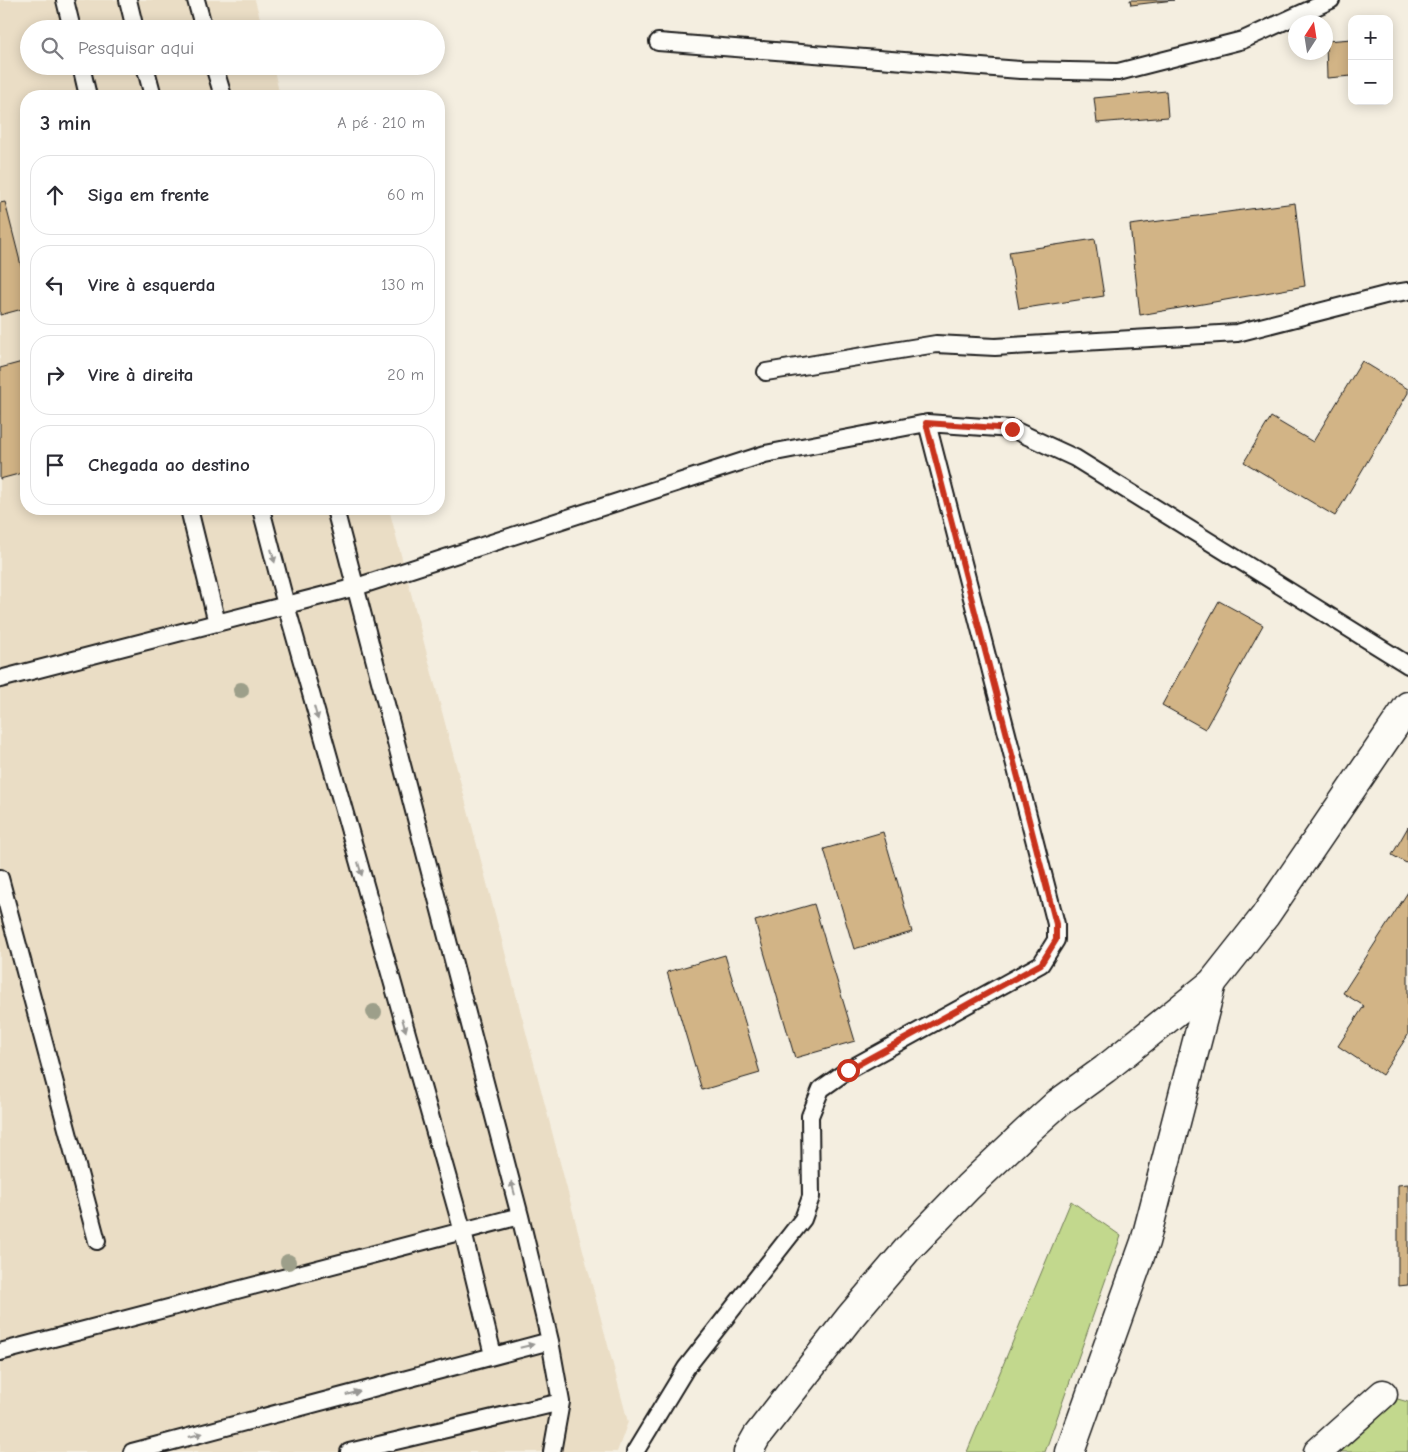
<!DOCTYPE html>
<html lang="pt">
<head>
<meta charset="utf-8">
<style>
	body { margin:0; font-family:"Comic Neue",sans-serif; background:#f2f2f3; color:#2b2b33 }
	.controls { position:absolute; right:15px; top:15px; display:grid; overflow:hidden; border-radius:10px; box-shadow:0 2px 12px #0003 }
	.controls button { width:45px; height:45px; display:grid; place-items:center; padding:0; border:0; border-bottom:1px solid #e1e1e2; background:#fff; color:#2b2b33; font:25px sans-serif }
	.compass { position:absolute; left:1288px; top:15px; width:45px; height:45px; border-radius:50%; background:#fff; box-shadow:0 2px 12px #0003; rotate:12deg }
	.stop { position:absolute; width:15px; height:15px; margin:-11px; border:4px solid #c8321e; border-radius:50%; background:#fff }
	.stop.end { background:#c8321e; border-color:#fff; box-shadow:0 1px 5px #0008 }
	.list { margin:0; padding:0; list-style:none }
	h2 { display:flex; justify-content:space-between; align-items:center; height:65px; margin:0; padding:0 20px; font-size:21px }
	h2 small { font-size:16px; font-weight:400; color:#7c7c81 }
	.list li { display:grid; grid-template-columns:32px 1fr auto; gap:15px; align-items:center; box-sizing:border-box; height:80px; margin:0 10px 10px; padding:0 10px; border:1px solid #e1e1e2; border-radius:20px }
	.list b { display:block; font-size:19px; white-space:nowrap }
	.list em { font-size:16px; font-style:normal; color:#7c7c81 }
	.icon { flex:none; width:28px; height:28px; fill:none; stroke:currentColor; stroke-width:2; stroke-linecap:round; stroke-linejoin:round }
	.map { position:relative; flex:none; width:1408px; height:1452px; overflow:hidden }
	.search { position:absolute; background:#fff; box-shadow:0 2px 12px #0003; left:20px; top:20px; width:425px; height:55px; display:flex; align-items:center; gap:12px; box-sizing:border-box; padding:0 18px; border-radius:28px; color:#7c7c81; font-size:19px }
	.panel { position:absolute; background:#fff; box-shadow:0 2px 12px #0003; left:20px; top:90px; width:425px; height:425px; border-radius:20px }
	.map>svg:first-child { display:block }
	.built { fill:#eaddc5 }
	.green { fill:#c2d88d; stroke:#6f7a54 }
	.building { fill:#d2b486; stroke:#1c1c1c }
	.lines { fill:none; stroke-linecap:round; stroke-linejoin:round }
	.lane-casing { stroke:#1c1c1c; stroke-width:20 }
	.street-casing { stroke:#1c1c1c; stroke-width:31 }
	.secondary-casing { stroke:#1c1c1c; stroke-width:31 }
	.lane { stroke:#fdfcf7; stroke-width:16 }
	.street { stroke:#fdfcf7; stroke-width:28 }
	.secondary { stroke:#fdfcf7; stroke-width:28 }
	.tree { fill:#9d9f8a }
	.oneway { fill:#989794 }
	.route { stroke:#c8321e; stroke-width:6 }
</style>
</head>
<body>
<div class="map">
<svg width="1408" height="1452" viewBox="0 0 1408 1452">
	<rect width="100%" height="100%" fill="#f4eee0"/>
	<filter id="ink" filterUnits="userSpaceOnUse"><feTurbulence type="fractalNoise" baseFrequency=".02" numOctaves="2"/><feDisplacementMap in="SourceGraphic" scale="10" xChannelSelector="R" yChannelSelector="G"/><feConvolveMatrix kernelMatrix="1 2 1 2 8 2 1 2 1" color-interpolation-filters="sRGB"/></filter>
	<g filter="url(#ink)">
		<path class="built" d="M 0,0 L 255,0 L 263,29 L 29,29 L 29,66 L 273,66 L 280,96 L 26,96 L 26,509 L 389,509 L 628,1422 L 617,1452 L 0,1452 Z"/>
		<path class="green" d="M 1071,1201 L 1121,1236 L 1045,1452 L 967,1452 Z
			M 1394,1398 L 1408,1402 L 1408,1452 L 1332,1452 Z"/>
		<path class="building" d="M 1130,0 L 1174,0 L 1131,5 Z
			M 1352,39 L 1352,76 L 1327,78 L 1326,41 Z
			M 1166,91 L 1168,117 L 1097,123 L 1094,98 Z
			M 5,202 L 26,285 L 26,308 L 0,315 L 0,203 Z
			M 1295,203 L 1305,286 L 1140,315 L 1130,225 Z
			M 1095,239 L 1104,296 L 1019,309 L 1009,252 Z
			M 26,361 L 26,472 L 0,479 L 0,368 Z
			M 1362,361 L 1408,389 L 1408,393 L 1335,516 L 1244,462 L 1271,417 L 1313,442 Z
			M 1219,601 L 1263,625 L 1205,729 L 1162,705 Z
			M 1408,827 L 1408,864 L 1392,855 Z
			M 883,832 L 912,932 L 854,949 L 824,849 Z
			M 1408,892 L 1408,1035 L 1382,1075 L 1338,1046 L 1364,1006 L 1343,993 Z
			M 814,904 L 855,1041 L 795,1058 L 755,921 Z
			M 725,955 L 760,1073 L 702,1090 L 667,972 Z
			M 1408,1184 L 1408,1285 L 1398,1286 L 1398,1185 Z"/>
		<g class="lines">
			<defs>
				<path id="lane" d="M 65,0 L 72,29
					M 128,0 L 135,29
					M 196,0 L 204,29
					M 658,42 L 1020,70 L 1118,72 L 1243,40 L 1331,0
					M 81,66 L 88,96
					M 145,66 L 153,96
					M 214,66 L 223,96
					M 766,372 L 936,344 L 995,347 L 1237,333 L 1389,294 L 1408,291
					M 927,423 L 1012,429 L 1075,458 L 1408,665
					M 189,509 L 217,623
					M 261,509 L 286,605 L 463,1232 L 493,1355
					M 0,679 L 356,587 L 765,454 L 927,423 L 1056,924 L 1056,940 L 1041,964 L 848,1070 L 821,1089 L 810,1116 L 811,1197 L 803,1219 L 686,1368 L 635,1452
					M 0,878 L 97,1241
					M 550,1341 L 561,1402 L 552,1452
					M 0,1352 L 520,1216
					M 132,1452 L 550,1341 L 520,1216 L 335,509
					M 349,1452 L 561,1402"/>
				<path id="street" d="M 1070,1452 L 1145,1242 L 1212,983
					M 1318,1452 L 1383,1394"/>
				<path id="secondary" d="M 748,1452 L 757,1436 L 850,1317 L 907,1250 L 968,1187 L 1027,1131 L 1058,1103 L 1105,1069 L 1212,983 L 1265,916 L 1408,706"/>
			</defs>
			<use href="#lane" class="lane-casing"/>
			<use href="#street" class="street-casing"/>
			<use href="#secondary" class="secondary-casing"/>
			<use href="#lane" class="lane"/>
			<use href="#street" class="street"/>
			<use href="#secondary" class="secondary"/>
		</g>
		<g class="tree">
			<circle cx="241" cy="690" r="8"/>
			<circle cx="374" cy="1012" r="8"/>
			<circle cx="288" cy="1262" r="8"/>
		</g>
		<defs><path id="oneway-solid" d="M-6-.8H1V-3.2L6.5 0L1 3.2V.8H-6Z" transform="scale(1.25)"/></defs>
		<g class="oneway">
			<use href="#oneway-solid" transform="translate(273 556) rotate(75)"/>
			<use href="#oneway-solid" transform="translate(316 713) rotate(74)"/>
			<use href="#oneway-solid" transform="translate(360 869) rotate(74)"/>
			<use href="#oneway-solid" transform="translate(404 1025) rotate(74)"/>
			<use href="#oneway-solid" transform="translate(513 1188) rotate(-105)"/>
			<use href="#oneway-solid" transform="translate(527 1346) rotate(-14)"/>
			<use href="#oneway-solid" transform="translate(353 1393) rotate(-15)"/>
			<use href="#oneway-solid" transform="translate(196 1435) rotate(-15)"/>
		</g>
	</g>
	<g class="lines" filter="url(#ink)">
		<path class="route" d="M 848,1070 L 1041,964 L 1056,940 L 1056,924 L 926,423 L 1012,429"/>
	</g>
</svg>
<div class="controls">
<button>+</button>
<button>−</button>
</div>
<svg class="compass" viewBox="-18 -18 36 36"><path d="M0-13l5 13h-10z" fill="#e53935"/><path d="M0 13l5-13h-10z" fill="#7c7c81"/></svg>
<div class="stop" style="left:848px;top:1070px"></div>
<div class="stop end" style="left:1012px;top:429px"></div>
<div class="search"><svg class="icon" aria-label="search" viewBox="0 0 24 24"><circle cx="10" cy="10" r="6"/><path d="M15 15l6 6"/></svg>Pesquisar aqui</div>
<section class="panel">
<h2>3 min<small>A pé · 210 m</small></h2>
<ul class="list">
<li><svg class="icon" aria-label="ahead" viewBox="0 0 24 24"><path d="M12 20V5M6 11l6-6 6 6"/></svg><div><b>Siga em frente</b></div><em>60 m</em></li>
<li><svg class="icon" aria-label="left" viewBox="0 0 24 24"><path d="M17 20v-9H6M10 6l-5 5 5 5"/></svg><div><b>Vire à esquerda</b></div><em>130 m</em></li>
<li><svg class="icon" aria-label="right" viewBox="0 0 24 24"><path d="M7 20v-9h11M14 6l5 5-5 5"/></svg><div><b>Vire à direita</b></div><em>20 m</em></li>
<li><svg class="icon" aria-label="arrive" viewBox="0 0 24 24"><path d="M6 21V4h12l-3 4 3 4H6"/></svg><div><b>Chegada ao destino</b></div></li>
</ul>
</section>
</div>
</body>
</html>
